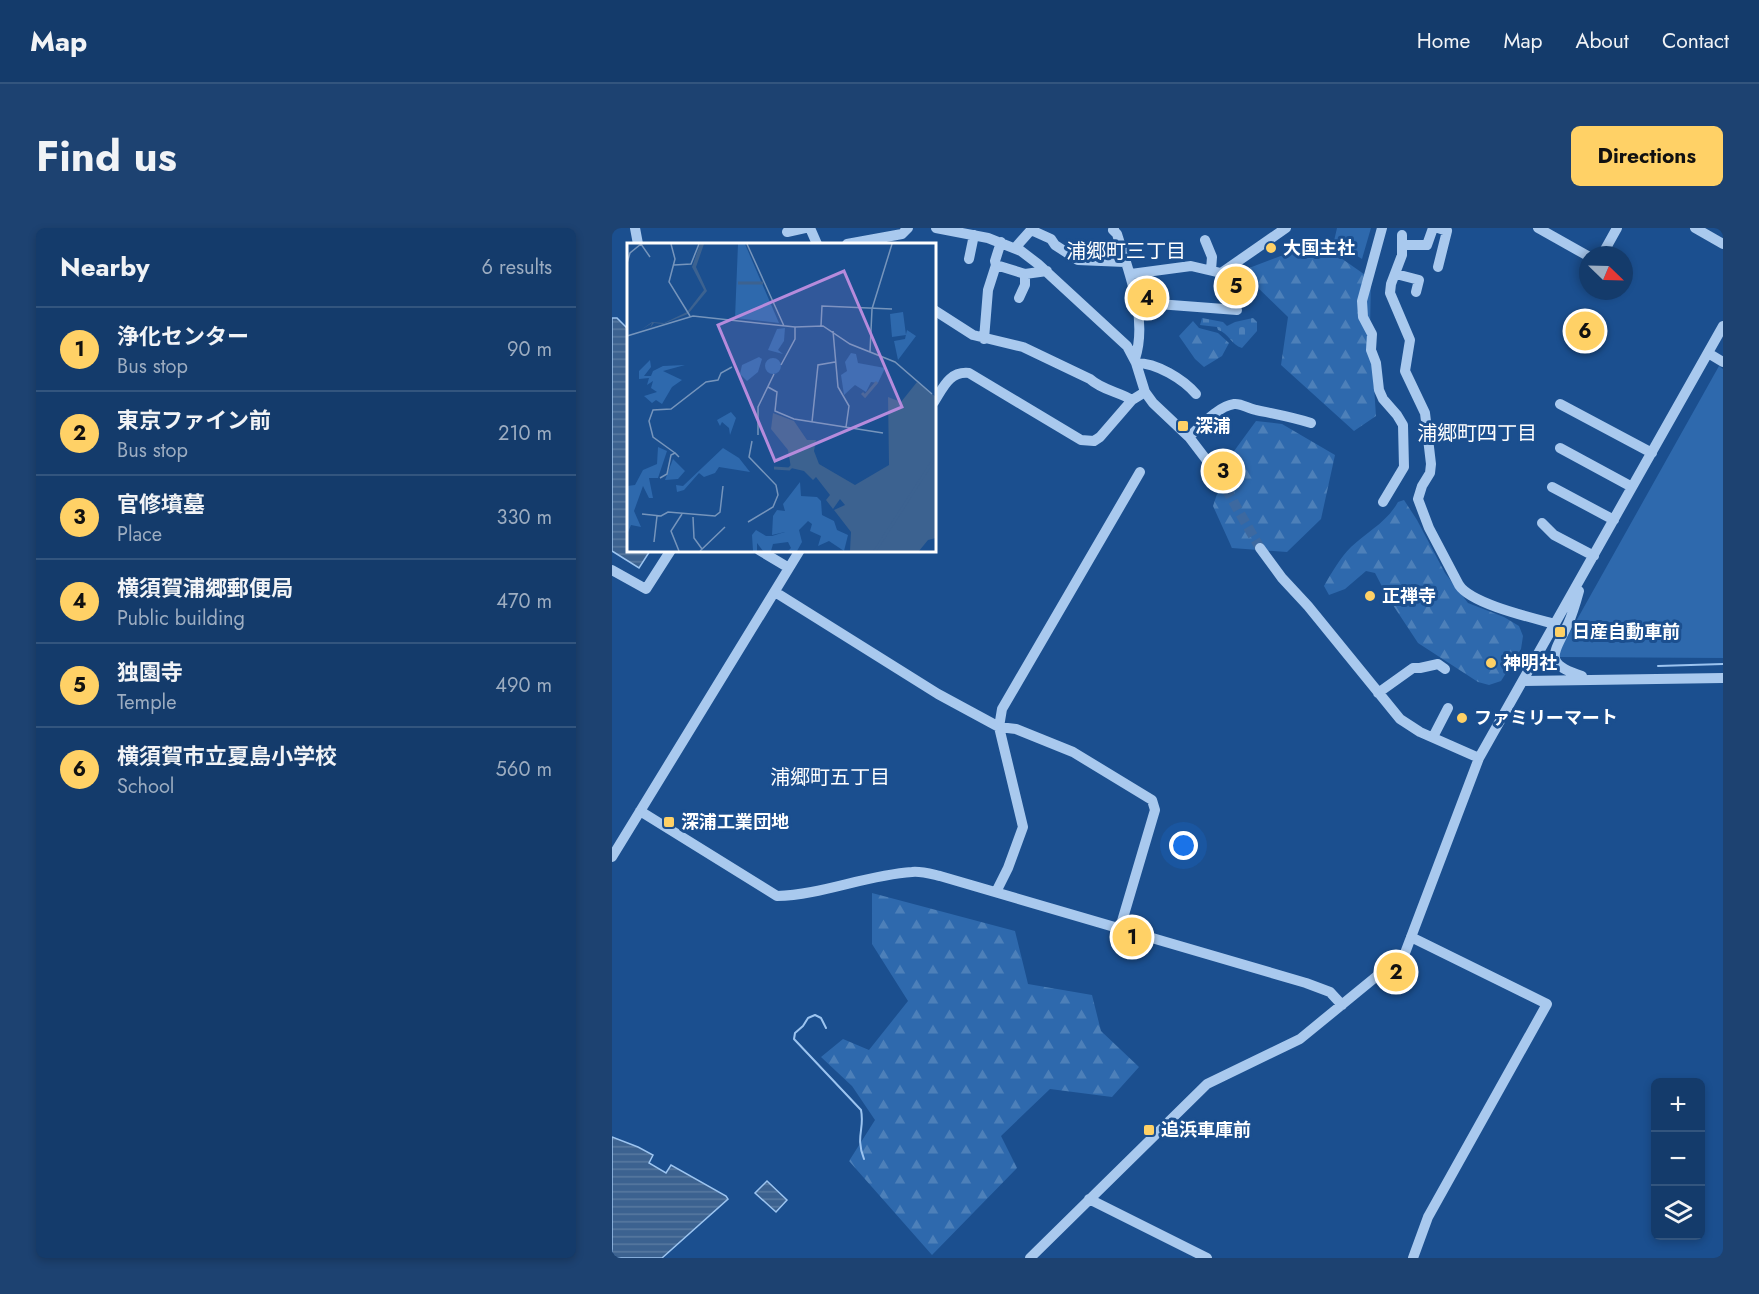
<!DOCTYPE html>
<html lang="en">
<head>
<meta charset="utf-8">
<style>
	body { margin:0; font-family:Jost,"Noto Sans JP",sans-serif; background:#1d4271; color:#f1f3f6 }
	.controls { position:absolute; right:18px; bottom:18px; display:grid; overflow:hidden; border-radius:9px; box-shadow:0 3px 9px #0003 }
	.controls button { width:54px; height:54px; display:grid; place-items:center; padding:0; border:0; border-bottom:2px solid #33557e; background:#143b6b; color:#f1f3f6; font:30px sans-serif }
	.compass { position:absolute; left:967px; top:18px; width:54px; height:54px; border-radius:50%; background:#143b6b; box-shadow:0 3px 9px #0003; rotate:113deg }
	.you { position:absolute; left:572px; top:618px; width:21px; height:21px; margin:-15px; border:4px solid #fff; border-radius:50%; background:#1a73e8; box-shadow:0 0 0 9px #1a73e833 }
	.badge { display:grid; place-items:center; width:39px; height:39px; border-radius:50%; background:#ffd166; color:#111; font-size:20px; font-weight:700 }
	.pin { position:absolute; translate:-50% -50%; border:3px solid #fff; box-shadow:0 2px 6px #0006 }
	.list { margin:0; padding:0; list-style:none }
	h2 { display:flex; justify-content:space-between; align-items:center; height:78px; margin:0; padding:0 24px; font-size:26px }
	h2 small { font-size:20px; font-weight:400; color:#9dadc1 }
	.list li { display:grid; grid-template-columns:39px 1fr auto; gap:18px; align-items:center; box-sizing:border-box; height:84px; padding:0 24px; border-top:2px solid #33557e }
	.list b { display:block; font-size:22px; white-space:nowrap }
	.list p { margin:0; font-size:20px; white-space:nowrap; color:#9dadc1 }
	.list em { font-size:20px; font-style:normal; color:#9dadc1 }
	.icon { flex:none; width:33px; height:33px; fill:none; stroke:currentColor; stroke-width:2; stroke-linecap:round; stroke-linejoin:round }
	.map { position:relative; flex:none; width:1111px; height:1030px; overflow:hidden; border-radius:9px }
	header { display:flex; align-items:center; gap:36px; box-sizing:border-box; height:84px; padding:0 30px; background:#143b6b; border-bottom:2px solid #33557e }
	header strong { font-size:28px }
	nav { display:flex; gap:33px; margin-inline-start:auto; font-size:21px }
	.intro { display:flex; align-items:center; justify-content:space-between; box-sizing:border-box; height:144px; padding:0 36px }
	h1 { margin:0; font-size:42px }
	.button { padding:15px 27px; border-radius:9px; background:#ffd166; color:#111; font-size:21px; font-weight:700 }
	main { display:flex; gap:36px; padding:0 36px }
	aside { flex:1; background:#143b6b; border-radius:9px; box-shadow:0 3px 9px #0003 }
	.map>svg:first-child { display:block }
	.forest { fill:url(#forest-firs) }
	.cemetery { fill:url(#cemetery-stones) }
	.park { fill:#2e69ad }
	.water { fill:url(#water-rules); stroke:#9cc4f0; stroke-width:1.5 }
	.lines { fill:none; stroke-linecap:round; stroke-linejoin:round }
	.stream { stroke:#9cc4f0; stroke-width:2 }
	.minor-tunnel { stroke:#3d69a0; stroke-width:10; stroke-dasharray:10 5; stroke-linecap:butt }
	.minor { stroke:#a9c9ee; stroke-width:10 }
	.poi-dot { fill:#ffd166; stroke:#1b4f8f; stroke-width:2 }
	.labels { text-anchor:middle; stroke-width:6; stroke-linejoin:round; paint-order:stroke }
	.poi-label { font-size:18px; font-weight:bold; fill:#fff; stroke:#1b4f8f; text-anchor:start }
	.neighbourhood-label { font-size:20px; fill:#fff; stroke:#1b4f8f }
	.inset-river { fill:none; stroke:#3c6290; stroke-width:3 }
	.inset-road { fill:none; stroke:#7695bc; stroke-width:1.5 }
	.view { fill:#b68bdc; fill-opacity:0.15; stroke:#b68bdc; stroke-width:3 }
	.inset-edge { fill:none; stroke:#fff; stroke-width:3 }
</style>
</head>
<body>
<header>
<strong>Map</strong>
<nav><a>Home</a><a>Map</a><a>About</a><a>Contact</a></nav>
</header>
<div class="intro"><h1>Find us</h1><a class="button">Directions</a></div>
<main>
<aside>
<h2>Nearby<small>6 results</small></h2>
<ul class="list">
<li><span class="badge">1</span><div><b>浄化センター</b><p>Bus stop</p></div><em>90 m</em></li>
<li><span class="badge">2</span><div><b>東京ファイン前</b><p>Bus stop</p></div><em>210 m</em></li>
<li><span class="badge">3</span><div><b>官修墳墓</b><p>Place</p></div><em>330 m</em></li>
<li><span class="badge">4</span><div><b>横須賀浦郷郵便局</b><p>Public building</p></div><em>470 m</em></li>
<li><span class="badge">5</span><div><b>独園寺</b><p>Temple</p></div><em>490 m</em></li>
<li><span class="badge">6</span><div><b>横須賀市立夏島小学校</b><p>School</p></div><em>560 m</em></li>
</ul>
</aside>
<div class="map">
<svg width="1111" height="1030" viewBox="0 0 1111 1030">
	<defs>
		<pattern id="forest-firs" width="22" height="20" patternUnits="userSpaceOnUse" patternTransform="scale(1.5)"><rect width="22" height="20" fill="#2e69ad"/><path d="M5 1l3.5 6h-7zM16 11l3.5 6h-7z" fill="#4d80b9"/></pattern>
		<pattern id="cemetery-stones" width="16" height="16" patternUnits="userSpaceOnUse" patternTransform="scale(1.5)"><rect width="16" height="16" fill="#2e69ad"/><path d="M2 7V4a2 2 0 0 1 4 0v3zM10 15v-3a2 2 0 0 1 4 0v3z" fill="#4d80b9"/></pattern>
		<pattern id="water-rules" width="6" height="5" patternUnits="userSpaceOnUse" patternTransform="scale(1.5)"><rect width="6" height="5" fill="#3c6290"/><path d="M0 2.5h6" fill="none" stroke="#597aa1"/></pattern>
	</defs>
	<rect width="100%" height="100%" fill="#1b4f8f"/>
	<path class="forest" d="M 706,14 L 759,51 L 758,100 L 764,188 L 742,203 L 669,137 L 676,89 L 639,53 L 637,40 Z
		M 581,93 L 587,100 L 606,105 L 617,115 L 610,128 L 592,139 L 583,131 L 567,108 Z
		M 644,193 L 670,196 L 723,227 L 709,291 L 675,324 L 620,320 L 601,278 L 617,230 Z
		M 792,272 L 805,292 L 833,345 L 856,375 L 892,389 L 907,398 L 911,408 L 909,421 L 889,453 L 877,457 L 866,454 L 806,415 L 775,368 L 763,345 L 754,343 L 733,361 L 717,367 L 712,358 C 720,344 728,330 739,319 C 756,303 774,295 786,274 Z
		M 260,665 L 403,703 L 416,756 L 480,767 L 489,803 L 527,839 L 500,869 L 438,861 L 389,908 L 405,940 L 320,1027 L 237,933 L 263,892 L 240,858 L 209,829 L 231,811 L 257,822 L 296,773 L 260,716 Z"/>
	<path class="cemetery" d="M 590,90 L 611,94 L 615,98 L 623,94 L 641,90 L 645,94 L 645,103 L 630,120 C 619,117 617,105 606,102 L 605,99 L 588,97 Z"/>
	<path class="park" d="M 725,0 L 759,0 L 750,31 L 722,13 Z
		M 1107,138 L 1111,141 L 1111,430 L 944,429 Z"/>
	<path class="water" d="M 0,90 L 5,90 L 16,101 L 16,322 L 38,323 L 27,340 L 0,323 Z
		M 0,909 L 26,919 L 41,927 L 37,935 L 54,945 L 59,937 L 114,968 L 116,971 L 50,1030 L 0,1030 Z
		M 155,953 L 175,972 L 164,984 L 143,965 Z"/>
	<g class="lines">
		<path class="stream" d="M 1046,438 L 1111,436
			M 214,800 L 209,790 L 203,787 L 196,790 L 191,798 L 183,805 L 182,811 L 249,882 C 253,901 243,908 252,931"/>
		<path class="minor-tunnel" d="M 606,247 L 648,320"/>
		<path class="minor" d="M 23,0 L 26,16
			M 198,0 L 205,16
			M 324,0 L 376,10 L 409,23 L 426,36 L 515,118 L 524,135 L 533,164 L 541,175 L 577,209 L 606,247
			M 502,0 L 501,2 L 505,6 C 517,45 536,90 523,131
			M 770,0 L 750,73 L 751,89 L 760,106 L 759,122 L 764,135 L 767,162 L 771,171 L 785,187 L 791,197 L 792,239 L 771,274
			M 826,0 L 835,3 L 826,39
			M 926,0 L 976,28
			M 1083,0 L 1111,16
			M 175,4 L 193,0
			M 790,7 L 790,27 L 779,56 L 778,65 L 798,112 L 793,143 L 813,185 L 819,236 L 818,245 L 810,258 L 806,271 L 817,300 L 847,357 C 859,376 921,390 943,396
			M 593,12 L 600,29 L 599,42
			M 235,16 L 290,6 L 296,0
			M 791,17 L 815,17 L 821,0
			M 403,20 L 419,2 L 439,11 L 443,17 L 466,32 L 513,34
			M 990,27 L 1005,0
			M 357,31 L 362,7
			M 384,37 L 413,46 L 435,43
			M 519,46 L 579,38 L 609,45 L 674,0
			M 784,46 L 807,52 L 804,64
			M 407,70 L 413,57 L 413,46
			M 525,80 L 546,76 L 625,82
			M 322,82 L 361,107 L 411,119 L 478,151 C 490,162 507,164 520,172
			M 372,111 L 376,62 L 384,37 L 383,33 L 389,14
			M 1096,125 L 1111,134
			M 524,135 C 545,135 571,151 584,166
			M 322,174 C 331,160 337,143 357,145 L 469,212 L 482,213 L 488,209 L 520,172 L 533,164
			M 948,176 L 1040,225
			M 577,209 C 588,199 606,178 622,176 C 630,175 636,181 644,182 C 663,186 680,189 699,195
			M 948,220 L 1020,259
			M 940,259 L 1002,292
			M 930,295 L 942,307 L 982,328
			M 648,320 L 670,350 L 696,378 L 788,491 L 808,504 L 867,530
			M 147,322 L 177,340
			M 0,342 L 34,361 L 59,322
			M 967,363 C 964,374 961,385 956,396 C 942,426 930,435 970,448
			M 163,364 L 326,466 L 387,499 L 404,501 L 461,524 L 540,572 L 543,582 L 508,700
			M 911,453 L 1111,450
			M 766,465 L 801,440 L 808,440 L 826,436 L 833,441
			M 821,509 L 836,480
			M 28,583 L 165,668 C 209,667 254,647 300,644 C 309,643 319,646 328,648 L 694,755 L 718,764 L 730,777
			M 0,629 L 188,322
			M 384,664 L 396,640 L 411,599 L 387,499 L 390,481 L 528,244
			M 799,709 L 935,776 L 816,989 L 801,1030
			M 477,971 L 595,1030
			M 418,1030 L 595,856 L 688,811 L 793,725 L 867,530 L 1111,98"/>
	</g>
	<g class="poi-dot">
		<circle cx="659" cy="20" r="6"/>
		<rect x="565" y="192" width="12" height="12" rx="3"/>
		<circle cx="758" cy="368" r="6"/>
		<rect x="942" y="398" width="12" height="12" rx="3"/>
		<circle cx="879" cy="435" r="6"/>
		<circle cx="850" cy="490" r="6"/>
		<rect x="51" y="588" width="12" height="12" rx="3"/>
		<rect x="531" y="896" width="12" height="12" rx="3"/>
	</g>
	<g class="labels">
		<g class="poi-label">
			<text x="671" y="26">大国主社</text>
			<text x="583" y="204">深浦</text>
			<text x="770" y="374">正禅寺</text>
			<text x="960" y="410">日産自動車前</text>
			<text x="891" y="441">神明社</text>
			<text x="862" y="496">ファミリーマート</text>
			<text x="69" y="600">深浦工業団地</text>
			<text x="549" y="908">追浜車庫前</text>
		</g>
		<g class="neighbourhood-label">
			<text x="514" y="30">浦郷町三丁目</text>
			<text x="865" y="212">浦郷町四丁目</text>
			<text x="218" y="556">浦郷町五丁目</text>
		</g>
	</g>
	<g transform="translate(15 15)">
		<rect width="309" height="309" fill="#1b4f8f"/>
		<path d="M 158,85 L 157,98 L 151,107 L 156,111 L 141,107 L 150,86 ZM 280,87 L 289,93 L 271,117 L 267,98 L 278,96 ZM 224,110 L 229,111 L 231,120 L 258,125 L 251,140 L 244,139 L 239,149 L 228,142 L 217,152 L 214,132 L 220,128 L 218,119 ZM 132,114 L 135,116 L 131,129 L 120,138 L 113,131 L 115,122 ZM138 123a8 8 0 1 1 16 0a8 8 0 1 1-16 0ZM 23,117 L 24,124 L 17,133 L 24,133 L 26,128 L 36,123 L 58,122 L 36,128 L 55,137 L 45,144 L 35,161 L 29,157 L 25,160 L 17,153 L 30,149 L 24,145 L 26,138 L 20,142 L 22,135 L 12,136 L 12,128 ZM 104,169 L 109,175 L 103,192 L 102,185 L 95,179 L 93,183 L 90,177 ZM 31,204 L 40,208 L 31,235 L 22,235 L 26,255 L 22,255 L 16,243 L 7,268 L 14,284 L 4,282 L 0,292 L 0,243 L 8,242 L 16,227 L 30,221 ZM 96,205 L 112,215 L 123,229 L 92,224 L 88,230 L 77,234 L 72,230 L 57,247 L 50,249 L 49,242 L 56,243 ZM 46,216 L 58,228 L 51,236 L 38,237 ZM 173,239 L 174,253 L 190,254 L 194,258 L 195,272 L 207,278 L 210,287 L 221,292 L 217,308 L 202,298 L 191,303 L 194,293 L 183,288 L 185,281 L 181,278 L 172,287 L 175,299 L 170,308 L 161,308 L 164,305 L 161,299 L 146,301 L 144,308 L 136,308 L 130,300 L 130,308 L 126,308 L 125,292 L 129,287 L 139,293 L 145,293 L 158,289 L 145,292 L 146,273 L 150,267 L 158,268 L 156,261 Z" fill="#2e69ad"/>
		<path d="M 111,1 L 118,1 L 152,80 L 108,75 ZM 276,69 L 279,92 L 265,94 L 263,71 Z" fill="#2e69ad"/>
		<path d="M 73,1 L 77,1 L 69,24 L 80,48 L 61,71 L 36,81 L 27,80 L 23,85 L 25,80 L 14,87 L 25,79 L 37,80 L 60,69 L 77,47 L 65,24 ZM 290,139 L 309,154 L 309,295 L 301,297 L 292,308 L 223,308 L 224,289 L 207,267 L 218,262 L 213,256 L 206,266 L 199,257 L 203,252 L 189,234 L 186,237 L 177,228 L 164,225 L 161,207 L 144,186 L 146,170 L 167,178 L 180,197 L 189,197 L 187,208 L 192,221 L 228,242 L 262,222 L 261,154 L 274,159 Z" fill="#3c6290"/>
		<path class="inset-river" d="M 111,40 L 136,40M 235,150 L 238,153 L 250,139M 147,225 L 162,226 L 165,223M 248,308 L 309,213"/>
		<path class="inset-road" d="M 44,1 L 48,16 L 42,39 L 63,73M 120,1 L 157,83M 0,20 L 3,10 L 14,1 L 23,14M 47,22 L 64,21 L 72,1M 194,83 L 195,63 L 265,66M 206,88 L 211,144 L 222,163 L 219,184M 0,93 L 66,73 L 168,84 L 196,83 L 223,101 L 268,119 L 305,151M 243,109 L 245,66 L 265,1M 154,122 L 168,96 L 168,84M 141,144 L 150,149 L 148,168 L 167,176 L 256,190M 185,179 L 191,122 L 208,119M 131,192 L 131,164 L 147,131M 48,210 L 26,194 L 22,178 L 26,167 L 44,166 L 79,139 L 91,137 L 94,130 L 105,124M 33,235 L 40,231 L 44,212 L 48,210 L 52,214M 15,271 L 34,273 L 41,269 L 88,273 L 93,269 L 96,243M 66,274 L 67,295 L 75,306M 121,279 L 146,264 L 151,252 L 149,242 L 122,214 L 125,198M 27,299 L 30,273M 52,308 L 44,288 L 55,271M 73,308 L 98,284"/>
		<path class="view" d="M 217,28 L 275,164 L 148,218 L 91,82 Z"/>
		<rect width="309" height="309" class="inset-edge"/>
	</g>
</svg>
<div class="controls">
<button>+</button>
<button>−</button>
<button><svg class="icon" aria-label="layers" viewBox="0 0 24 24"><path d="M12 4l9 5-9 5-9-5zM3 14l9 5 9-5"/></svg></button>
</div>
<svg class="compass" viewBox="-18 -18 36 36"><path d="M0-13l5 13h-10z" fill="#e53935"/><path d="M0 13l5-13h-10z" fill="#9dadc1"/></svg>
<div class="you"></div>
<div class="pin badge" style="left:520px;top:709px">1</div>
<div class="pin badge" style="left:784px;top:744px">2</div>
<div class="pin badge" style="left:611px;top:243px">3</div>
<div class="pin badge" style="left:535px;top:70px">4</div>
<div class="pin badge" style="left:624px;top:58px">5</div>
<div class="pin badge" style="left:973px;top:103px">6</div>
</div>
</main>
</body>
</html>
